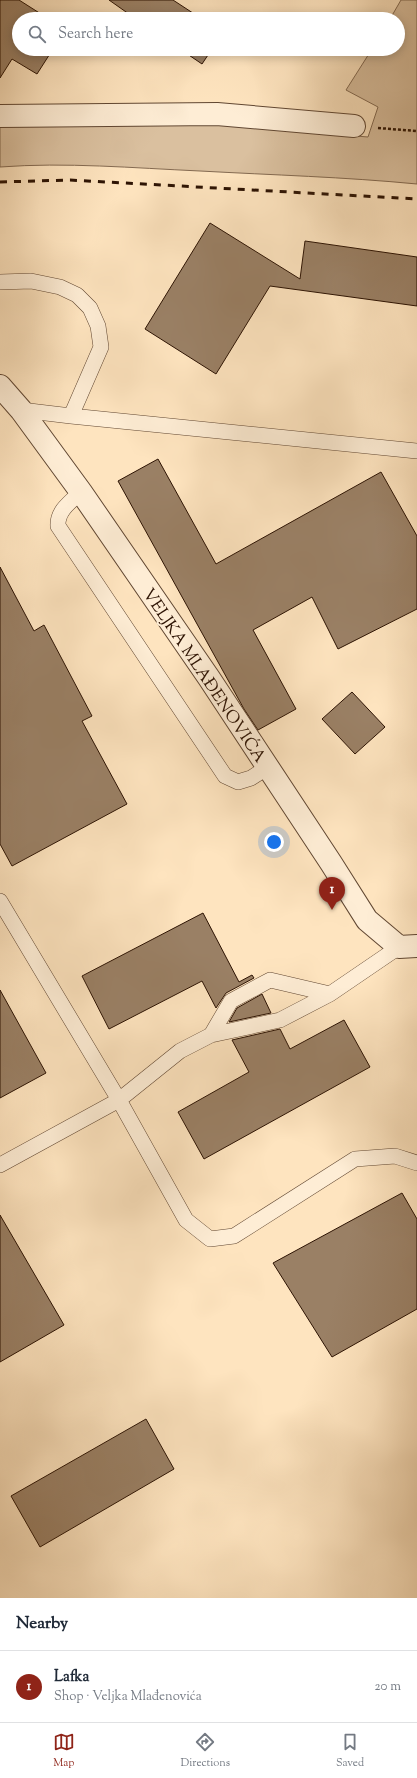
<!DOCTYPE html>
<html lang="en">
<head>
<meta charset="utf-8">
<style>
	body { margin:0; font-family:"Sorts Mill Goudy",serif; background:#f6f6f7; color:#1f2937 }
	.you { position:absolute; left:274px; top:842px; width:14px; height:14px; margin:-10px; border:3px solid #fff; border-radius:50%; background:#1a73e8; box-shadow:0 0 0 6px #1a73e833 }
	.badge { display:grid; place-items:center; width:26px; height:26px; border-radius:50%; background:#8f2418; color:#fff; font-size:13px; font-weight:700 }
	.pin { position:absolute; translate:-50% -33px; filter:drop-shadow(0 1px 2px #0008) }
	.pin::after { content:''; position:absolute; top:21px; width:14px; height:12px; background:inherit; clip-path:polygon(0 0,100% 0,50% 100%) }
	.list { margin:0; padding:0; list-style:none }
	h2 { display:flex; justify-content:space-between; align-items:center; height:52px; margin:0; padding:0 16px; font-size:17px }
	h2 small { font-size:13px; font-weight:400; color:#747a83 }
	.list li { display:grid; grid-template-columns:26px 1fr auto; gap:12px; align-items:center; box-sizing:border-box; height:72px; padding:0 16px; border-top:1px solid #e0e1e3 }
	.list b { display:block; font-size:15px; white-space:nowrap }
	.list p { margin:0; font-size:13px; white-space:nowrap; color:#747a83 }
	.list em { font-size:13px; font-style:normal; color:#747a83 }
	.icon { flex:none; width:22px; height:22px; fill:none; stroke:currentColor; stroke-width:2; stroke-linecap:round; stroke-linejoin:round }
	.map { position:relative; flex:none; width:417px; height:1598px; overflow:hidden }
	.search { position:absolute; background:#fff; box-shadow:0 2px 10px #0003; left:12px; right:12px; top:12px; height:44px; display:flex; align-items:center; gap:10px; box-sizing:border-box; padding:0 14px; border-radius:22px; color:#747a83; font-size:15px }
	.sheet { height:124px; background:#fff }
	nav { display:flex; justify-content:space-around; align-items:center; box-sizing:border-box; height:56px; border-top:1px solid #e0e1e3; background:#fff; font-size:11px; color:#747a83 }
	nav a { display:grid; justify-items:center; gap:2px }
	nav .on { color:#8f2418 }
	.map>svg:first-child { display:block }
	.green { fill:#dac09f; stroke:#846a51 }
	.building { fill:#9a8065; stroke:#2d1303 }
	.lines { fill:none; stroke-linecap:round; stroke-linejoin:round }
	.service-casing { stroke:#614732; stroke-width:16 }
	.minor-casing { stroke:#614732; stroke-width:24 }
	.path { stroke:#2d1303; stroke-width:2.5; stroke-dasharray:3 2; stroke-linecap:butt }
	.service { stroke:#feedd5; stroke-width:15 }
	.minor { stroke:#feedd5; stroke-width:22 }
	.rail { stroke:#2d1303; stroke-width:3; stroke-dasharray:7 7; stroke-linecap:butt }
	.labels { text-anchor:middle; stroke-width:4; stroke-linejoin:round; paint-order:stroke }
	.street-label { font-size:17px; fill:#2d1303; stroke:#feedd5 }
</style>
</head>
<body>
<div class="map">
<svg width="417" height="1598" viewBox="0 0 417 1598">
	<rect width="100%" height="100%" fill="#fee4bf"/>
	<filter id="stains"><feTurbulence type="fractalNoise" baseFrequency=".005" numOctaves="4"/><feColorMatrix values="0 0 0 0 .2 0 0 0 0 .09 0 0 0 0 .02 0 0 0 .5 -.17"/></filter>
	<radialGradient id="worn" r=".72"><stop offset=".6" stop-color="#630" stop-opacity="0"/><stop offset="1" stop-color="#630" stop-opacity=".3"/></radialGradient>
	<path class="green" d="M 401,0 L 417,0 L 417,184 C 345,177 272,175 200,171 C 133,168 66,162 0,167 L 0,126 L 190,122 L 368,137 L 378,107 L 346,90 L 372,49 L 398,49 L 398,19 L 390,19 Z"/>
	<path class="building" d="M 0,0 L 19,0 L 41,14 L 38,19 L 19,19 L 19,49 L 53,49 L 37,74 L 12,59 L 0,78 Z
		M 109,0 L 173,0 L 202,19 L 136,19 Z
		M 180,49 L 212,49 L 202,64 Z
		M 210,223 L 300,279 L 305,241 L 417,257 L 417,306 L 270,286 L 216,374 L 145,329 Z
		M 158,459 L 216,564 L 381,472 L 417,536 L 417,609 L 338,649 L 312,597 L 253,630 L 296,709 L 258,730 L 244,709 L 118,481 Z
		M 0,567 L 34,631 L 44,625 L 92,716 L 82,721 L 127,804 L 12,866 L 0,844 Z
		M 352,692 L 385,727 L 355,754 L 322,719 Z
		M 203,913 L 239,982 L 252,975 L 254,978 L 226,993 L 216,1008 L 202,981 L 109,1029 L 82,976 Z
		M 0,990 L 46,1073 L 0,1098 Z
		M 262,994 L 271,1013 L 229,1022 L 237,1008 Z
		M 344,1020 L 370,1067 L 204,1159 L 178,1112 L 249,1072 L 232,1040 L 280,1029 L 290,1049 Z
		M 402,1193 L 417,1219 L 417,1309 L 332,1357 L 273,1263 Z
		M 0,1215 L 64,1325 L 0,1362 Z
		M 146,1419 L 174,1469 L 40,1547 L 11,1496 Z"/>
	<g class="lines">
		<defs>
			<path id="service" d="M 0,282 L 31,281 L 60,287 L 77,295 L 90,308 L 98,326 L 101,347 L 71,416
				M 21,410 L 71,416 L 417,451
				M 81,492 C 70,502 57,511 58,526 L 225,776 L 238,782 L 251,778 L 268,767
				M 0,901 L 119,1100 L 186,1220 L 210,1239 L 234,1236 L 355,1159 L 395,1156 L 417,1163
				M 211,1035 L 231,1001 L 270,980 L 330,994
				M 0,1165 L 119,1100 L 180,1051 L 211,1035 L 280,1020 L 330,994 L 399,947"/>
			<path id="minor" d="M 0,116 L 217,114 L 354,126
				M 0,386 L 21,410 L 81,492 L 209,678 L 331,863 L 367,920 L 399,947 L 417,946"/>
		</defs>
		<use href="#service" class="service-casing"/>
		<use href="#minor" class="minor-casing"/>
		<path class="path" d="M 378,128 L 417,131"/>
		<use href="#service" class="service"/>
		<use href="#minor" class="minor"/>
		<path class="rail" d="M 0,182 L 70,180 L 417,199"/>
	</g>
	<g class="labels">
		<g class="street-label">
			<text transform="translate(205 675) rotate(56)" y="6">VELJKA MLAĐENOVIĆA</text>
		</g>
	</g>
	<rect width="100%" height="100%" filter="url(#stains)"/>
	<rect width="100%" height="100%" fill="url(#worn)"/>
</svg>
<div class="you"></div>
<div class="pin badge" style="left:332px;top:910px">1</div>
<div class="search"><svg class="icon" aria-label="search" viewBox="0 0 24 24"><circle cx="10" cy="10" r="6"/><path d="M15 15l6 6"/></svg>Search here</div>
</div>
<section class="sheet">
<h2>Nearby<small></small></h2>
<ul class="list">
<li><span class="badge">1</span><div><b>Lafka</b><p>Shop · Veljka Mlađenovića</p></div><em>20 m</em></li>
</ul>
</section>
<nav>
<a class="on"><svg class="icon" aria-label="map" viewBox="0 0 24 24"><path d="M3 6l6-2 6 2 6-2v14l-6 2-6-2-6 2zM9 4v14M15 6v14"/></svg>Map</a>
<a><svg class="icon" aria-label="directions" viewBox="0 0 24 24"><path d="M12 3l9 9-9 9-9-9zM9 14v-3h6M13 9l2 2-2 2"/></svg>Directions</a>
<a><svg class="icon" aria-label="saved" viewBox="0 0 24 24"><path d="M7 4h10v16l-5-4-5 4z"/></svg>Saved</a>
</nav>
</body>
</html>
